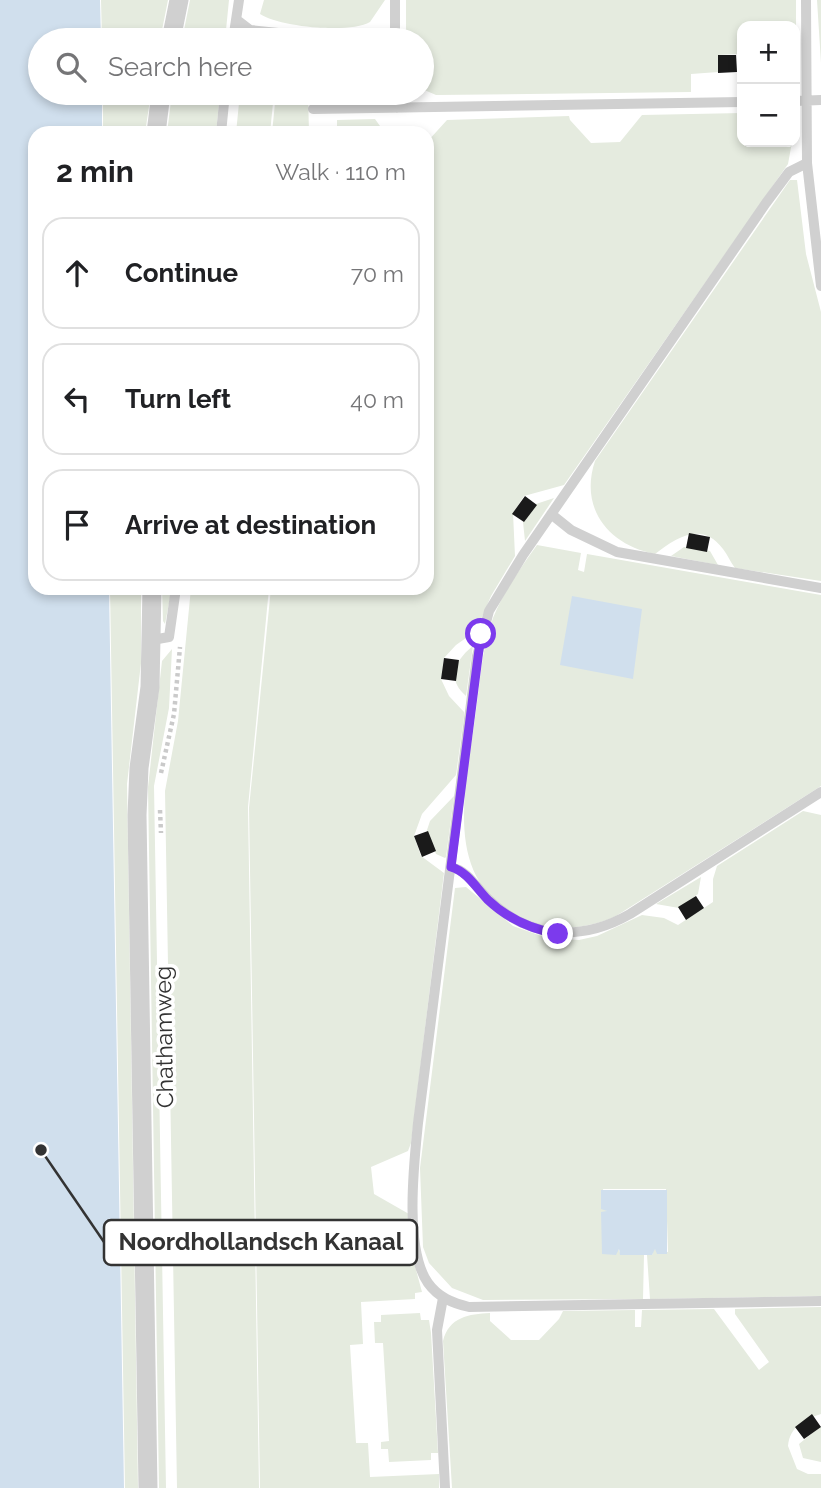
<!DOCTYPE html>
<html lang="en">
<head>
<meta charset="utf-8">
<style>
	body { margin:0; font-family:Raleway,sans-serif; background:#f2f2f2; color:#202124 }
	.controls { position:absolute; right:21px; top:21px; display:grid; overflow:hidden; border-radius:14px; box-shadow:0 4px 10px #0003 }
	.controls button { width:63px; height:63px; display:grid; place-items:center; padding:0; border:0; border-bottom:2px solid #e0e0e0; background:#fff; color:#202124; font:35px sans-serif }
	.stop { position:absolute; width:21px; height:21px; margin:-16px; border:5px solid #7c3aed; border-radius:50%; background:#fff }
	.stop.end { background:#7c3aed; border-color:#fff; box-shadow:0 2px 7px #0008 }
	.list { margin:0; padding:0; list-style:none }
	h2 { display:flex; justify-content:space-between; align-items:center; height:91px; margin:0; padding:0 28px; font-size:30px }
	h2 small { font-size:23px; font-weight:400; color:#757577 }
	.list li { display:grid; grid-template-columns:46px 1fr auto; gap:21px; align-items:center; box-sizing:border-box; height:112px; margin:0 14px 14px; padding:0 14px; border:2px solid #e0e0e0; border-radius:21px }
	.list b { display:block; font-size:26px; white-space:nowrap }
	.list em { font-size:23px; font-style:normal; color:#757577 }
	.icon { flex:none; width:38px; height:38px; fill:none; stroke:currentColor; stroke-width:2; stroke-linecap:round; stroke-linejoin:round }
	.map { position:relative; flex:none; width:821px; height:1488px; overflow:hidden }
	.search { position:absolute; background:#fff; box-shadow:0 4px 10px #0003; left:28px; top:28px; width:406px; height:77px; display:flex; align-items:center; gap:18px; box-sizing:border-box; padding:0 24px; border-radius:38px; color:#757577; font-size:26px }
	.panel { position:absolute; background:#fff; box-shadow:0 4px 10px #0003; left:28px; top:126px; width:406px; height:469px; border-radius:21px }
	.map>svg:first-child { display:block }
	.green { fill:#e5ebdf }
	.water { fill:#d0dfed }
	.building { fill:#1a1a1a }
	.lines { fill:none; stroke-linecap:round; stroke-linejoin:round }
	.path { stroke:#cacaca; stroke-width:4.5; stroke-dasharray:3.5 3.5; stroke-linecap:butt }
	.lane { stroke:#d0d0d0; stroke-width:10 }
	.street { stroke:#d0d0d0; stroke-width:19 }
	.route { stroke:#7c3aed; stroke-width:9 }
	.labels { text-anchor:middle; stroke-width:7; stroke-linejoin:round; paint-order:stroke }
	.street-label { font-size:23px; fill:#333; stroke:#fff }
	.leader { fill:none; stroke:#333; stroke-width:2.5 }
	.callout-dot { fill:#333; stroke:#fff; stroke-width:2.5 }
	.callout { fill:#fff; stroke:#333; stroke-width:2.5 }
	.callout-label { font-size:24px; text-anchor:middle; font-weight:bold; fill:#333 }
</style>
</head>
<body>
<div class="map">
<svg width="821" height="1488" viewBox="0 0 821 1488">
	<rect width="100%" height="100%" fill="#fff"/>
	<path class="green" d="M 101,0 L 168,0 L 160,40 L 102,40 Z
		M 190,0 L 229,0 L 225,40 L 182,40 Z
		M 264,0 L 385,0 L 370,22 C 350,34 280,27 260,14 Z
		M 406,0 L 796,0 L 796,43 L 795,26 L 742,26 L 742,72 L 737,72 L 737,54 L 718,55 L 718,72 L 691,74 L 691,92 L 436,95 L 422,89 L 422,40 L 406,40 Z
		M 817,0 L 821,0 L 821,63 Z
		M 103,93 L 151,93 L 145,133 L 103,133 Z
		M 172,93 L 220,93 L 216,133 L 167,133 Z
		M 240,93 L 274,93 L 270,133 L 236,133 Z
		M 276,93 L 308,93 L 309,133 L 272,133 Z
		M 336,93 L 387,93 L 387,97 L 337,98 Z
		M 742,113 L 742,142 L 792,142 L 788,164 L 564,485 L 524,496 L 513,513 L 515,556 L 491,596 L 476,631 L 456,645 L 444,658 L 441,679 L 449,696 L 464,712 L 464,717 L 456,775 L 422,814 L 414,836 L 421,856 L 444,873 L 411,1143 L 408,1151 L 371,1167 L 374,1194 L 409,1214 L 412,1255 L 422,1292 L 415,1293 L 415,1299 L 361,1302 L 363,1344 L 350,1345 L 356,1443 L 368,1443 L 370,1477 L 439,1474 L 439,1488 L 260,1488 L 249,808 L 271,588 L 427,588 L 427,142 L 447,120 L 569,116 L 570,120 L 591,143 L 620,142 L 642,115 Z
		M 375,119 L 385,133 L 337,133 L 337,120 Z
		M 790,180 L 797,180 L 806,254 L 821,312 L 821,581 L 735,568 C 730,562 728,555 723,549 C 702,521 677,537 655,554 C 609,545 579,509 595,461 Z
		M 554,498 L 525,541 L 523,522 L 536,504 Z
		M 537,545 L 581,553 L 578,570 L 584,572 L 587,554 L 821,595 L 821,786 L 616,916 C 585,930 554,932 523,918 C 440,882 466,787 475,718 C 480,685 481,650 493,618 C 504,591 520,569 537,545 Z
		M 684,547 L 710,551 L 718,565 L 671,556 Z
		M 110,588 L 141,588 L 141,663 L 127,784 L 138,1488 L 125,1488 Z
		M 162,588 L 172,588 L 165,624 L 163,621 Z
		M 191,588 L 269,588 L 248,807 L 259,1488 L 177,1488 L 165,791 L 178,721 Z
		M 473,646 L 466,696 C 446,679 455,660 473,646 Z
		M 172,649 L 169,708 L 154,786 L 166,1488 L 159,1488 L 148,787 L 162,661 Z
		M 454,796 L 446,857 L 445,858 L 436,854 L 427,830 L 430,821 Z
		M 803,811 L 821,815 L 821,1296 L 650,1299 L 647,1255 L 652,1255 L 654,1249 L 668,1252 L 666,1189 L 603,1189 L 607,1212 L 601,1212 L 621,1255 L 644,1255 L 643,1299 L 483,1300 L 452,1288 L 429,1263 L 423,1247 L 420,1168 L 455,888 L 466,887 L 513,926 L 547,938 L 579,940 L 597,936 L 642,915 L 664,918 L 678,925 L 713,902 L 713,879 L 717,866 Z
		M 701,877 L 698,894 L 679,908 L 656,904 Z
		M 821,1307 L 821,1414 C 805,1419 790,1426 788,1446 L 797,1469 L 808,1474 L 821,1474 L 821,1488 L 452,1488 L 443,1341 C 449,1317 469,1314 490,1313 L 490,1321 L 511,1340 L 539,1340 L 559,1319 L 563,1311 L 635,1310 L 635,1327 L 641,1327 L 642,1310 L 714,1309 L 759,1370 L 769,1362 L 735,1314 L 735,1309 Z
		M 420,1313 L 421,1320 L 429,1320 L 431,1333 L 438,1453 L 431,1453 L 431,1460 L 389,1462 L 388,1449 L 381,1449 L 381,1442 L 389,1441 L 383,1343 L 375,1343 L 374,1322 L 381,1322 L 381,1315 Z
		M 821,1426 L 821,1462 L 803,1458 L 799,1444 Z"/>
	<path class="water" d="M 0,0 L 100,0 L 101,40 L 40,40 L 40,93 L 102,93 L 102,133 L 35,133 L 35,588 L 109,588 L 124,1488 L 0,1488 Z
		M 572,596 L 642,609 L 633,679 L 560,665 Z
		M 601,1190 L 667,1190 L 667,1254 L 657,1254 L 655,1249 L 652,1255 L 620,1255 L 619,1249 L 616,1255 L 602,1254 L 601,1212 L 607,1211 L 601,1209 Z"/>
	<path class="building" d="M 718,55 L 736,55 L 737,72 L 718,73 Z
		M 525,496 L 537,505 L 524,522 L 512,514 Z
		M 689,533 L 710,537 L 707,552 L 686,548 Z
		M 444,658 L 459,660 L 456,681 L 441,679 Z
		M 428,831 L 436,851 L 422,857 L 414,836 Z
		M 696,896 L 704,908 L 686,920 L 678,907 Z
		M 812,1414 L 821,1427 L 804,1439 L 795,1427 Z"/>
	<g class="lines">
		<path class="path" d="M 161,773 L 174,714 L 180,647
			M 160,810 L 161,833"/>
		<path class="lane" d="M 806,0 L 807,163 L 821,286
			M 237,20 L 250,30 L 348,40 L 395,39
			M 233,40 L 239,0
			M 395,40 L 395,0
			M 397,93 L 397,108
			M 795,101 L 821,100
			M 313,109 L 742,102
			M 221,133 L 225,93
			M 807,163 L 789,172 L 766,203 L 523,555 L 489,611 L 477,656 L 418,1123 C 414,1163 404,1249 428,1283 C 438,1297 452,1303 469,1307 L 821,1301
			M 551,514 L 571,530 L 617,552 L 821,588
			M 152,640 L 169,637 L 176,588
			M 451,867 C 468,871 475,886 487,898 C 528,939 581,942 630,914 L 821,792
			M 443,1298 L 437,1330 L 445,1488"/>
		<path class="street" d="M 171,40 L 179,0
			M 156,133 L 161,93
			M 148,1488 L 137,815 L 139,768 L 150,687 L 152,588"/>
	</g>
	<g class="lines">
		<path class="route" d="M 481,634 L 451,867 C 468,872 476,888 488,900 C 508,919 531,929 558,934"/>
	</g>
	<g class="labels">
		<g class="street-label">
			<text transform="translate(164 1037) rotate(-91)" y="8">Chathamweg</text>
		</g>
	</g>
	<path class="leader" d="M41 1150L104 1242"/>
	<circle class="callout-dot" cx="41" cy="1150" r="7"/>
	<rect class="callout" x="104" y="1220" width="313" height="45" rx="7"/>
	<g class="callout-label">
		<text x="261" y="1250">Noordhollandsch Kanaal</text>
	</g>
</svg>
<div class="controls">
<button>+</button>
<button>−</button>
</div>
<div class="stop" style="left:481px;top:634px"></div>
<div class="stop end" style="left:558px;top:934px"></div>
<div class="search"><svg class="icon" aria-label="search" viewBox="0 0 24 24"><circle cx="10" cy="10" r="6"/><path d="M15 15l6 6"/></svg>Search here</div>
<section class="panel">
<h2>2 min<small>Walk · 110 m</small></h2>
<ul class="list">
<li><svg class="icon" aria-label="ahead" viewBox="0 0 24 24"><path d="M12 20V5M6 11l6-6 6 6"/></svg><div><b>Continue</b></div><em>70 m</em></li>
<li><svg class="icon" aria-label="left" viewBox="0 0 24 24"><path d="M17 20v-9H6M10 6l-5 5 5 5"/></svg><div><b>Turn left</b></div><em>40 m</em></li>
<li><svg class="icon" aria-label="arrive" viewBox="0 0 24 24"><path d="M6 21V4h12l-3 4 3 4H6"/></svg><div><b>Arrive at destination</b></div></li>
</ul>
</section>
</div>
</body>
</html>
